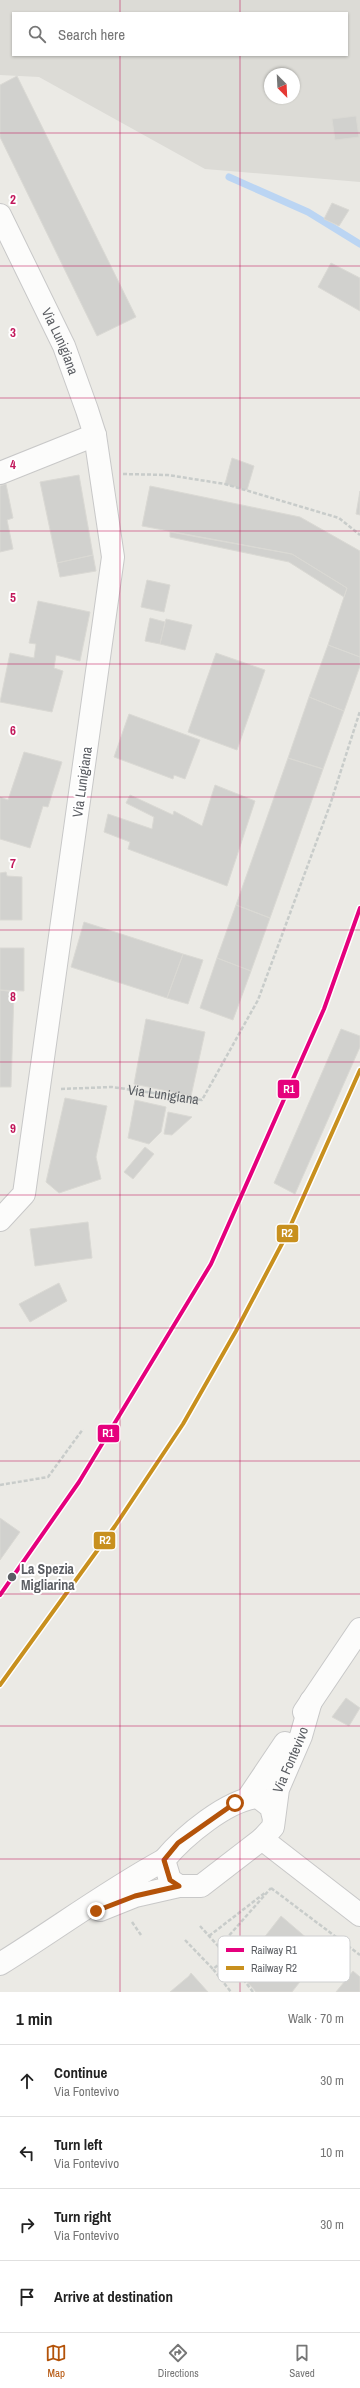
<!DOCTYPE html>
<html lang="en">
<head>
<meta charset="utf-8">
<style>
	body { margin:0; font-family:"Archivo Narrow",sans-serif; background:#f6f6f6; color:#222 }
	.compass { position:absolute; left:264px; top:68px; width:36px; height:36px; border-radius:50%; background:#fff; box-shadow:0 1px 3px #0004; rotate:156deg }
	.stop { position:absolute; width:12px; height:12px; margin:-9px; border:3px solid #b45309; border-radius:50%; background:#fff }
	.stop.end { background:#b45309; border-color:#fff; box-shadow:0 1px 4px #0008 }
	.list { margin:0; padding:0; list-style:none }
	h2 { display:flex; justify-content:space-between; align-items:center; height:52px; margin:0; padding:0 16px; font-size:17px }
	h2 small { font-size:13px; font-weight:400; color:#767676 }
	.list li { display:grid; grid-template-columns:26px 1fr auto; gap:12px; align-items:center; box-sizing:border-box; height:72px; padding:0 16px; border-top:1px solid #e0e0e0 }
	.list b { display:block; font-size:15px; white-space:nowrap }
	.list p { margin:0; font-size:13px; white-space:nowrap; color:#767676 }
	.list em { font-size:13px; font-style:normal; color:#767676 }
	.icon { flex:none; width:22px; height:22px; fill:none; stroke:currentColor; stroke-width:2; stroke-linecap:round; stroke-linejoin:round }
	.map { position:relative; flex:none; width:360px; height:1992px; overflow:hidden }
	.search { position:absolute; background:#fff; box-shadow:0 1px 3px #0004; left:12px; right:12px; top:12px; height:44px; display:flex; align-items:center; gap:10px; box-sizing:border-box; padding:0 14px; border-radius:0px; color:#767676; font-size:15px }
	.sheet { height:340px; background:#fff }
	nav { display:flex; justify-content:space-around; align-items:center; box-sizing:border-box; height:56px; border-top:1px solid #e0e0e0; background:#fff; font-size:11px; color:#767676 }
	nav a { display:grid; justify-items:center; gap:2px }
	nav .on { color:#b45309 }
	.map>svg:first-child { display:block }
	.industrial { fill:#dcdbd6; fill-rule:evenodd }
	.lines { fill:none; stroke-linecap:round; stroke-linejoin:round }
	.stream { stroke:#bbd5f3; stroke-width:7 }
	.building { fill:#d1d1ce; stroke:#dad9d4 }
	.minor-casing { stroke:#c8c8c8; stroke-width:24 }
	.path { stroke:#c8ccca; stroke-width:2.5; stroke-dasharray:4 2; stroke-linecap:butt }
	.minor { stroke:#fcfcfb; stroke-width:22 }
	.rail { stroke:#e2e2e2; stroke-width:3; stroke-dasharray:1 5; stroke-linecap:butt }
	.rail-1-casing { stroke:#fff; stroke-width:7 }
	.rail-2-casing { stroke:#fff; stroke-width:7 }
	.rail-1 { stroke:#e5007d; stroke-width:4 }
	.rail-2 { stroke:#c8901e; stroke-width:4 }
	.route { stroke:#b45309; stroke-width:5 }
	.grid { fill:none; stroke:#c2185b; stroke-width:1; stroke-opacity:0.55 }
	.stop-dot { fill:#5b5e63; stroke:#fff; stroke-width:1.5 }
	.labels { text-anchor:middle; stroke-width:4; stroke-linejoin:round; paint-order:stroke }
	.street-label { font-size:14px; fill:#5b5e63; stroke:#fff }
	.stop-label { font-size:14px; font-weight:bold; fill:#5b5e63; stroke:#fff; text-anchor:start }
	.key { fill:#fff; stroke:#cecfd0; stroke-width:1 }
	.key-label { font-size:11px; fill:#5b5e63 }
	.grid-label { font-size:13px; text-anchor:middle; font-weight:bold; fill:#c2185b; stroke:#fff; stroke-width:4; stroke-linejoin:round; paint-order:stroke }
	.line-badge { stroke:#fff; stroke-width:1.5 }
	.badge-label { font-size:11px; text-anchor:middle; font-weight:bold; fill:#fff }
</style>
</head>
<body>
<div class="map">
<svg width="360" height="1992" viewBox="0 0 360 1992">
	<rect width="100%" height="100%" fill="#ebeae5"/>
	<path class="industrial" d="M 0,0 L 360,0 L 360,182 L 205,169 L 39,77 L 0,75 ZM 13,13 L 347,13 L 347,55 L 13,55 ZM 270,74 L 294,74 L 294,98 L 270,98 Z"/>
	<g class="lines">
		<path class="stream" d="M 229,177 L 308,212 L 360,244"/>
	</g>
	<path class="building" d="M 17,76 L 136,317 L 97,336 L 0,137 L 0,85 Z
		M 356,116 L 359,137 L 335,140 L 332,119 Z
		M 332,203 L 349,210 L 339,226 L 324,219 Z
		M 331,263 L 360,278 L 360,311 L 318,287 Z
		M 232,458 L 254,466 L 247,490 L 225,484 Z
		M 79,475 L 93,555 L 57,563 L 40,482 Z
		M 6,484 L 13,518 L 7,520 L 13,549 L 0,552 L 0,486 Z
		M 150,486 L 300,517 L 360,551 L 360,657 L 328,645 L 347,588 L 292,554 L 142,526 Z
		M 360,491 L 360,515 L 356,514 Z
		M 170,532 L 292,554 L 347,588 L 344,597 L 289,562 L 170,537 Z
		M 93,555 L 96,571 L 60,577 L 57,563 Z
		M 147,580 L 170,585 L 164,612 L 141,607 Z
		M 38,601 L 90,612 L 80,661 L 56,655 L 54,668 L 63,671 L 52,712 L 0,702 L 10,653 L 34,658 L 36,644 L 29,643 Z
		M 150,618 L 165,622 L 160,644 L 145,641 Z
		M 166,619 L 192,625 L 185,650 L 160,644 Z
		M 328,645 L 360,657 L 360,666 L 344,711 L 309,697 Z
		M 216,653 L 265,670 L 237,750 L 188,732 Z
		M 309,697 L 344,711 L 323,769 L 288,758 Z
		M 129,714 L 200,740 L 185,779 L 174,775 L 173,779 L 114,757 Z
		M 24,752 L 62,762 L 48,807 L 43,806 L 30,848 L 0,839 L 0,797 L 8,800 Z
		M 288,758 L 323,769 L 270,918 L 236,905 Z
		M 215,785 L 255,801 L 227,886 L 128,849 L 130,842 L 104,832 L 108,814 L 152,829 L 154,817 L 126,803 L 130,795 L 173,815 L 174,811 L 202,826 Z
		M 6,872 L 7,876 L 22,877 L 22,920 L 0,920 L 0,873 Z
		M 236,905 L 270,918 L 251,971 L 217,958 Z
		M 84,922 L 183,954 L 167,998 L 71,967 Z
		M 0,948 L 24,948 L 24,991 L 0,990 Z
		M 183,954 L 203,960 L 188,1004 L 167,998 Z
		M 217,958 L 251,971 L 233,1020 L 200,1008 Z
		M 0,990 L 14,992 L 11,1087 L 0,1087 Z
		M 146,1019 L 205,1032 L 191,1096 L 134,1084 Z
		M 341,1029 L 360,1036 L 360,1047 L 295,1194 L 274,1183 Z
		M 65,1098 L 107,1106 L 96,1157 L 101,1179 L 59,1193 L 46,1182 Z
		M 135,1100 L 166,1107 L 161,1132 L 149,1144 L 128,1138 Z
		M 168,1112 L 192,1117 L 172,1135 L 164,1134 Z
		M 145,1147 L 154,1154 L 133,1179 L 124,1172 Z
		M 88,1222 L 92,1258 L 35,1266 L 30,1229 Z
		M 59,1283 L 67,1301 L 30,1322 L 19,1304 Z
		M 0,1518 L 20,1532 L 0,1560 Z
		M 346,1698 L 360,1708 L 349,1726 L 332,1717 Z
		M 281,1916 L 323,1952 L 292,1992 L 256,1992 L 238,1971 Z
		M 353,1971 L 360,1977 L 360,1992 L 336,1992 Z
		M 191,1973 L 208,1992 L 170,1992 L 189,1976 Z"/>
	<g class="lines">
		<defs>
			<g id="minor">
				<path id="s2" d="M 0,215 L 64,346 L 87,410 L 95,435 L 113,557 L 24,1194 L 0,1220"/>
				<path d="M 0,473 L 95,435"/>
				<path d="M 304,1712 L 360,1629"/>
				<path d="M 248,1798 L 285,1743"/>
				<path id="s3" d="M 274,1819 L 271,1807 L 258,1797 C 227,1800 184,1836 164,1860 L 170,1880 L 179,1886 L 201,1886 L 262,1839 L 273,1827 L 278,1789 L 301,1736 L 311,1701"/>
				<path d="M 262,1839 L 360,1915"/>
				<path d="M 100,1910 L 135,1896 L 179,1886"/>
				<path d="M 0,1964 C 55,1930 107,1891 164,1860"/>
			</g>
		</defs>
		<use href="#minor" class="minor-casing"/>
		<g class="path">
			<path d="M 123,474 L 168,475 L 225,484 L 339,518 L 360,535"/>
			<path id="s1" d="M 61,1089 L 112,1087 L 202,1100 L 258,1000 L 330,805 L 360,711"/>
			<path d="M 0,1485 L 48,1477 L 83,1429"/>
			<path d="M 271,1888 L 360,1955"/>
			<path d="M 132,1922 L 141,1935"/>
			<path d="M 200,1926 L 219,1947"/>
			<path d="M 209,1936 L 266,1892"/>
			<path d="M 185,1940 L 213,1969"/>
			<path d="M 227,1958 L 213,1969 L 231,1992"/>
			<path d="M 253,1992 L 219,1947 L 271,1888"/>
		</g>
		<use href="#minor" class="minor"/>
		<path class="rail" d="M 0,1685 L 115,1526 L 183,1424 L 236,1331 L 285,1238 L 360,1070"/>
		<defs>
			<path id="rail-1" d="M 0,1595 L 79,1482 L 211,1264 L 324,1009 L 360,908"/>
			<path id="rail-2" d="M 0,1685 L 115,1526 L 183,1424 L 236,1331 L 285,1238 L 360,1070"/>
		</defs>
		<use href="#rail-1" class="rail-1-casing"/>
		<use href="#rail-2" class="rail-2-casing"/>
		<use href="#rail-1" class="rail-1"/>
		<use href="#rail-2" class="rail-2"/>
	</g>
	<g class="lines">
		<path class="route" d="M 96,1911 L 135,1896 L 179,1886 L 170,1880 L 164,1860 L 178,1843 L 235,1803"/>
	</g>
	<path class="grid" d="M 120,0 L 120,13M 240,0 L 240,13M 120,55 L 120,1992M 240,55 L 240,1992M 0,133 L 360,133M 0,266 L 360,266M 0,398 L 360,398M 0,531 L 360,531M 0,664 L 360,664M 0,797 L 360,797M 0,930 L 360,930M 0,1062 L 360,1062M 0,1195 L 360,1195M 0,1328 L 360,1328M 0,1461 L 360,1461M 0,1594 L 360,1594M 0,1726 L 360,1726M 0,1859 L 360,1859"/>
	<circle class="stop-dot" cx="12" cy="1577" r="5"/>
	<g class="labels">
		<g class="street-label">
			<text dy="5" stroke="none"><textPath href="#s2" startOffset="140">Via Lunigiana</textPath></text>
			<text transform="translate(82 782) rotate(-82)" y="5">Via Lunigiana</text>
			<text dy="5" stroke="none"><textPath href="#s1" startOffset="103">Via Lunigiana</textPath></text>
			<text dy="5" stroke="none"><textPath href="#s3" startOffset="361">Via Fontevivo</textPath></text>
		</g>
		<g class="stop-label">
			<text x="21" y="1574">La Spezia<tspan x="21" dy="16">Migliarina</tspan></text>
		</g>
	</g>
	<rect x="218" y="1936" width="132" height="46" rx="6" class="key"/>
	<rect x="226" y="1948" width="18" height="4" fill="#e5007d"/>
	<rect x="226" y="1966" width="18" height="4" fill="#c8901e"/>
	<g class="key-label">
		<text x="251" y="1954">Railway R1</text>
		<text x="251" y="1972">Railway R2</text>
	</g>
	<g class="grid-label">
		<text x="13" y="204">2</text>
		<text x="13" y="337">3</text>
		<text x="13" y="469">4</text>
		<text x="13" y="602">5</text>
		<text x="13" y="735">6</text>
		<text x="13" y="868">7</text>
		<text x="13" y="1001">8</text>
		<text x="13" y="1133">9</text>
	</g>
	<g class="line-badge">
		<rect x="277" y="1079" width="23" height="20" rx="4" fill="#e5007d"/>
		<rect x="276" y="1224" width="23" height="19" rx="4" fill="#c8901e"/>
		<rect x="97" y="1424" width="23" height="19" rx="4" fill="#e5007d"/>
		<rect x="93" y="1531" width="23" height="19" rx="4" fill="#c8901e"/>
	</g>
	<g class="badge-label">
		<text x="289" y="1093">R1</text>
		<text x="287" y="1237">R2</text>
		<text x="108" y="1437">R1</text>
		<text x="105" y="1544">R2</text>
	</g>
</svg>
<svg class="compass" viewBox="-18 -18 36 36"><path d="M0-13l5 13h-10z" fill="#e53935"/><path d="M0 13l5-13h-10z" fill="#767676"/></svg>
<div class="stop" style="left:235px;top:1803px"></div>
<div class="stop end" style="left:96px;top:1911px"></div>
<div class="search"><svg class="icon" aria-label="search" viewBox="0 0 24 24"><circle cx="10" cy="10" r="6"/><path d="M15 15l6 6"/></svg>Search here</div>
</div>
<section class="sheet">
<h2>1 min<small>Walk · 70 m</small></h2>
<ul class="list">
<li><svg class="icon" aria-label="ahead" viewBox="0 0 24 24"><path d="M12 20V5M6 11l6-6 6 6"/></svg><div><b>Continue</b><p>Via Fontevivo</p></div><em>30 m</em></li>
<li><svg class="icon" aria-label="left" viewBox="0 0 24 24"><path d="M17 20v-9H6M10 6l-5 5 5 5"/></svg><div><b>Turn left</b><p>Via Fontevivo</p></div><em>10 m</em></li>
<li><svg class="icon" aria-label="right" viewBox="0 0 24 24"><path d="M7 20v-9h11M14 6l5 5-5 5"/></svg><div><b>Turn right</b><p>Via Fontevivo</p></div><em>30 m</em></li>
<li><svg class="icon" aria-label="arrive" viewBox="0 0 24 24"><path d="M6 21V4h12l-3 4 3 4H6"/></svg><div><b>Arrive at destination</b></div></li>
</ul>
</section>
<nav>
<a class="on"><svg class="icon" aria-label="map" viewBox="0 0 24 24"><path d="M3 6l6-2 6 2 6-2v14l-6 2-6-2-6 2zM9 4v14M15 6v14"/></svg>Map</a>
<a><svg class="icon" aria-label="directions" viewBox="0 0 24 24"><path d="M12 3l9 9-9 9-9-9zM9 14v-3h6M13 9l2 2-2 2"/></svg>Directions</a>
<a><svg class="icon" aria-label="saved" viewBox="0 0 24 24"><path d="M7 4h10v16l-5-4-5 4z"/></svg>Saved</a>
</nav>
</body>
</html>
